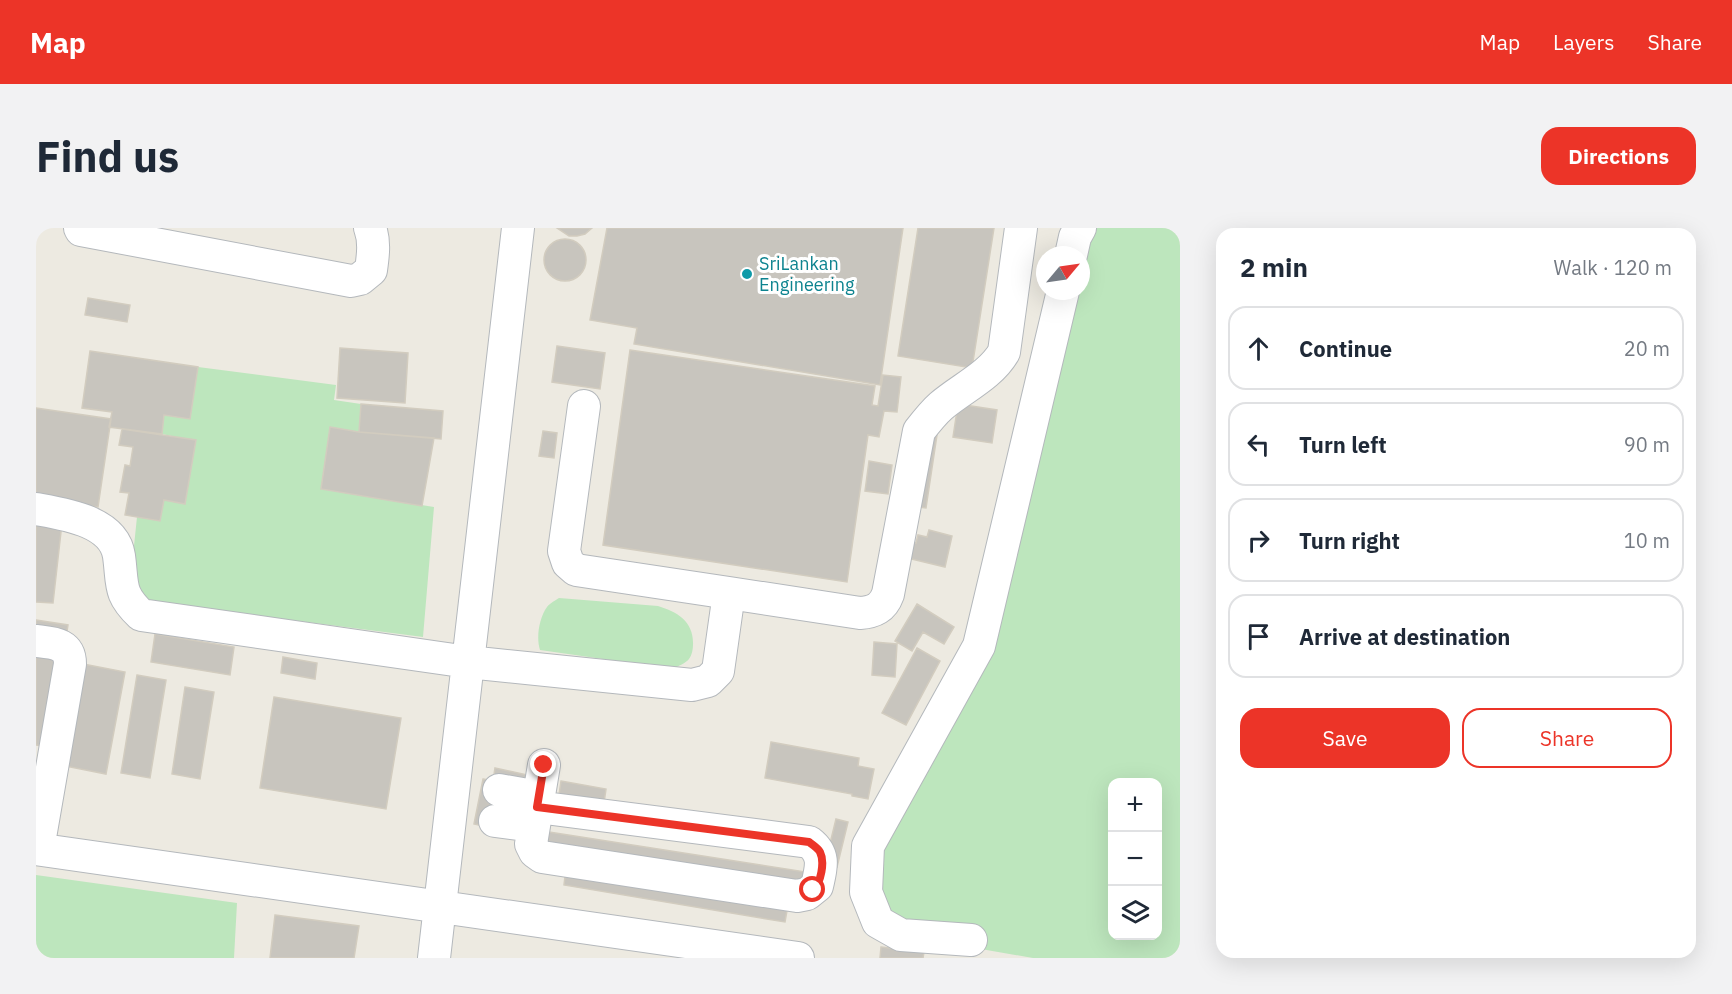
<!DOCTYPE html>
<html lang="en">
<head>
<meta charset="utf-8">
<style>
	body { margin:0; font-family:"IBM Plex Sans",sans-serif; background:#f2f2f3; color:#1f2937 }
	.controls { position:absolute; right:18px; bottom:18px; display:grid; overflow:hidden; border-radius:12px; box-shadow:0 6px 24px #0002 }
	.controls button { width:54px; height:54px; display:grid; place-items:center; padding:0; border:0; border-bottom:2px solid #e0e1e3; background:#fff; color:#1f2937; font:30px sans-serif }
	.compass { position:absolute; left:1000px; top:18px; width:54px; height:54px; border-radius:50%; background:#fff; box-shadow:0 6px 24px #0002; rotate:61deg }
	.stop { position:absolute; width:18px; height:18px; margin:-14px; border:4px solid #ec3428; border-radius:50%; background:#fff }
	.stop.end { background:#ec3428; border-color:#fff; box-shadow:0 2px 6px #0008 }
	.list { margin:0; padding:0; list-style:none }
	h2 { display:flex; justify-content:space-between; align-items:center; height:78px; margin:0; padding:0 24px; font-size:26px }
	h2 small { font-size:20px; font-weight:400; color:#747a83 }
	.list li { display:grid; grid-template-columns:39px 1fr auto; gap:18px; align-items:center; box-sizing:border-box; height:84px; margin:0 12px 12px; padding:0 12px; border:2px solid #e0e1e3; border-radius:18px }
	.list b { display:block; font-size:22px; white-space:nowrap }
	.list em { font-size:20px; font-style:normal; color:#747a83 }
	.actions { display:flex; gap:12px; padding:18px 24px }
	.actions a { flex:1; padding:14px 0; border:2px solid #ec3428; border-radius:18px; text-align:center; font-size:21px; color:#ec3428 }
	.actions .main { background:#ec3428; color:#fff }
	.icon { flex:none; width:33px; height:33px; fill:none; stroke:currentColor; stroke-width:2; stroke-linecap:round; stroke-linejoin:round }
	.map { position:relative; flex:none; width:1144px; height:730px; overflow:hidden; border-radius:18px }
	header { display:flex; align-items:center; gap:36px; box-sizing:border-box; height:84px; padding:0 30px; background:#ec3428; color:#fff }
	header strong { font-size:28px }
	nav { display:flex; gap:33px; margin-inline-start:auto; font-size:21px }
	.intro { display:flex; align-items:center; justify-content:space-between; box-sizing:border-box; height:144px; padding:0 36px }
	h1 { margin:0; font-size:42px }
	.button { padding:15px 27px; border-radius:18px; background:#ec3428; color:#fff; font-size:21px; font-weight:700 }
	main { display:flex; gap:36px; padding:0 36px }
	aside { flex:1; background:#fff; border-radius:18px; box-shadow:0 6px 24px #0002 }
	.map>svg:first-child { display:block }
	.green { fill:#bde6bd; fill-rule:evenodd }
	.building { fill:#c8c5be; stroke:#d2ccbf; stroke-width:1.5 }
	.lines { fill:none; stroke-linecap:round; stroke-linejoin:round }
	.minor-casing { stroke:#b4b8bc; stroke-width:34 }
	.minor { stroke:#fff; stroke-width:32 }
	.route { stroke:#ec3428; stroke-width:8 }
	.culture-dot { fill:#0f9aa8; stroke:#fff; stroke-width:2 }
	.labels { text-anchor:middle; stroke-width:6; stroke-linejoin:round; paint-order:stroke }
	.culture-label { font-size:18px; fill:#0d838f; stroke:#fff; text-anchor:start }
</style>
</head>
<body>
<header>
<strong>Map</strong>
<nav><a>Map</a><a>Layers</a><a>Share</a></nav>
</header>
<div class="intro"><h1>Find us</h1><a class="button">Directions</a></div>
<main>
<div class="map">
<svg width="1144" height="730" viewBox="0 0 1144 730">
	<rect width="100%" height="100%" fill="#edeae1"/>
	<path class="green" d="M 1046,0 L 1144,0 L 1144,730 L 997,730 L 865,707 L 842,694 L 832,618 L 943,418 L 1027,63 L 1045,63 ZM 1076,554 L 1122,554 L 1122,708 L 1076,708 Z
		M 162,139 L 300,157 L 298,172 L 325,176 L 323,204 L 294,200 L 285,261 L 398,279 L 387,409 L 107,373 L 94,356 L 101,289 L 124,293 L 128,272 L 160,213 L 126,206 L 128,187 L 154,191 Z
		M 523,370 L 622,378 C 642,384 658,394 657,417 C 657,421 656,427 653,431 C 650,435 642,438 637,441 L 504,422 C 500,410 503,390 511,379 C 514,375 520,372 523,370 Z
		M 0,647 L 201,675 L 198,730 L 0,730 Z"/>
	<path class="building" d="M 521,0 L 556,0 L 549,6 L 541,8 L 533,8 Z
		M 571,0 L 867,0 L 844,157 L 598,116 L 601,100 L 554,92 Z
		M 882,0 L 958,0 L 936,140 L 862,128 Z
		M508 32a21 21 0 1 1 42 0a21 21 0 1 1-42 0Z
		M 52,70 L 94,77 L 91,94 L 49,87 Z
		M 521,118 L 569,125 L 564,161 L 516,154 Z
		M 304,120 L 372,125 L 369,175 L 301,170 Z
		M 594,122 L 839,158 L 836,177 L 842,178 L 847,147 L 865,149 L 861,184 L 848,183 L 843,209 L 832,207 L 811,354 L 567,317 Z
		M 54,123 L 162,139 L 154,191 L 128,187 L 126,206 L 73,199 L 76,184 L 46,180 Z
		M 325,176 L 407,183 L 405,211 L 323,204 Z
		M 922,176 L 961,182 L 956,215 L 917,209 Z
		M 0,180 L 75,191 L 62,279 L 0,270 Z
		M 294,199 L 323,204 L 398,210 L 386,278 L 285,261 Z
		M 86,201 L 160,212 L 149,276 L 128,272 L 124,293 L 89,287 L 93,265 L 84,264 L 89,237 L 94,238 L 97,219 L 83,217 Z
		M 507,203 L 521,205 L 518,230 L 503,228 Z
		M 886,205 L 901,207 L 890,280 L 874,278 Z
		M 833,233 L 856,237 L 852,266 L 829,263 Z
		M 0,291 L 26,295 L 17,375 L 0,374 Z
		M 893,302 L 916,308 L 909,339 L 867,329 L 870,312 L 880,315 L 882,307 L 891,309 Z
		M 881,376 L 918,399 L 908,416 L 887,404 L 876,423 L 859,413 Z
		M 0,392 L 32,397 L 30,410 L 0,406 Z
		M 119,406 L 198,419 L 194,447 L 115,434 Z
		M 838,414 L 861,416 L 859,449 L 836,447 Z
		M 881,420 L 904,433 L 870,497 L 846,485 Z
		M 0,424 L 26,428 L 13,519 L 0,517 Z
		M 247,429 L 281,435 L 279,451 L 245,445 Z
		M 42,435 L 89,444 L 70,546 L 24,537 Z
		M 101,447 L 130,452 L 114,550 L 85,545 Z
		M 149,459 L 178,464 L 164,551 L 136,546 Z
		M 238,469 L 365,490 L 350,581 L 224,560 Z
		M 735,514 L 823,530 L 822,538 L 838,541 L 832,571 L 816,568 L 816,566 L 729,550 Z
		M 459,540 L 496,548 L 494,560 L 457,553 Z
		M 447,551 L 465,554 L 457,600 L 438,596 Z
		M 525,553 L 570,561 L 568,575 L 523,567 Z
		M 800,591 L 812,594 L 801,639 L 789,636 Z
		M 513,604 L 770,644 L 767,659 L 511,619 Z
		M 530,640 L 752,677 L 749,694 L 528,657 Z
		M 239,687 L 323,698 L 318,730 L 234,730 Z
		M 845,719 L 888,724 L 887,730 L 844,730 Z"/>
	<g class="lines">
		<defs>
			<path id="minor" d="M 44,0 L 45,2 L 315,53 L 324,51 L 335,42 C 337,28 339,13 334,0
				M 1035,27 L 1039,9 L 1044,0
				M 0,281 C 28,286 78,293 83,328 C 87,357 82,365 105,387 L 432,434 L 656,457 L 672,453 L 682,443 L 693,365 L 540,342 L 532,335 L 528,323 L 548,178
				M 693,365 L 824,385 C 838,384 847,380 852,366 L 883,203 C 890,194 897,185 905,178 C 926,160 954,148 968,124 L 985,0
				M 0,413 C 17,415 34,415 34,436 L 2,621
				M 463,562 L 503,569
				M 501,579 L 773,614 C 790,627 785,640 781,658 L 771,666 L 761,668 L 506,629 L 499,624 L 495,616 L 508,537
				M 459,593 L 498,598
				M 0,621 L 762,730
				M 935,712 L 865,707 L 842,694 L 830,664 L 832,618 L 943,418 L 1027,63
				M 398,730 L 482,0"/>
		</defs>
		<use href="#minor" class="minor-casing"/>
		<use href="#minor" class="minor"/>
	</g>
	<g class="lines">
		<path class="route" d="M 508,537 L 501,579 L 773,614 C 777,617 782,620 784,624 C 789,634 785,655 777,662"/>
	</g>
	<circle class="culture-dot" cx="711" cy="46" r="6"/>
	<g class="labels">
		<g class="culture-label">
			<text x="723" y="42">SriLankan<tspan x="723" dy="21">Engineering</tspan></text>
		</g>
	</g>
</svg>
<div class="controls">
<button>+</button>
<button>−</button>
<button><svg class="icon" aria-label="layers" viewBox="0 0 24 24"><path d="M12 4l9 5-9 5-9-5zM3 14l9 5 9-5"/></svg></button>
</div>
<svg class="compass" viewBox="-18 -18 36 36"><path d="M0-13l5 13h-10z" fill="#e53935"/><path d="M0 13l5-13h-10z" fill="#747a83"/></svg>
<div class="stop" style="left:777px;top:662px"></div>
<div class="stop end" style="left:508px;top:537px"></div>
</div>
<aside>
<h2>2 min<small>Walk · 120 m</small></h2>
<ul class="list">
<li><svg class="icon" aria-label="ahead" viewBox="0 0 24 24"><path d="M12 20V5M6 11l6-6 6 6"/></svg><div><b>Continue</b></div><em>20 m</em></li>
<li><svg class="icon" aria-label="left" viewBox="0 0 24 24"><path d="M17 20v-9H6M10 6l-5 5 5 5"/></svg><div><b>Turn left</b></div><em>90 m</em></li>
<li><svg class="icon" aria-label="right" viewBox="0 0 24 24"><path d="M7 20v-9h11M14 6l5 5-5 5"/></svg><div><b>Turn right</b></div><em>10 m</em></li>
<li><svg class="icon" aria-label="arrive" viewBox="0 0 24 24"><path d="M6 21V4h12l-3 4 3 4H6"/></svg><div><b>Arrive at destination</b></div></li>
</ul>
<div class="actions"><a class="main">Save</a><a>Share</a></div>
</aside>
</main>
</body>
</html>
